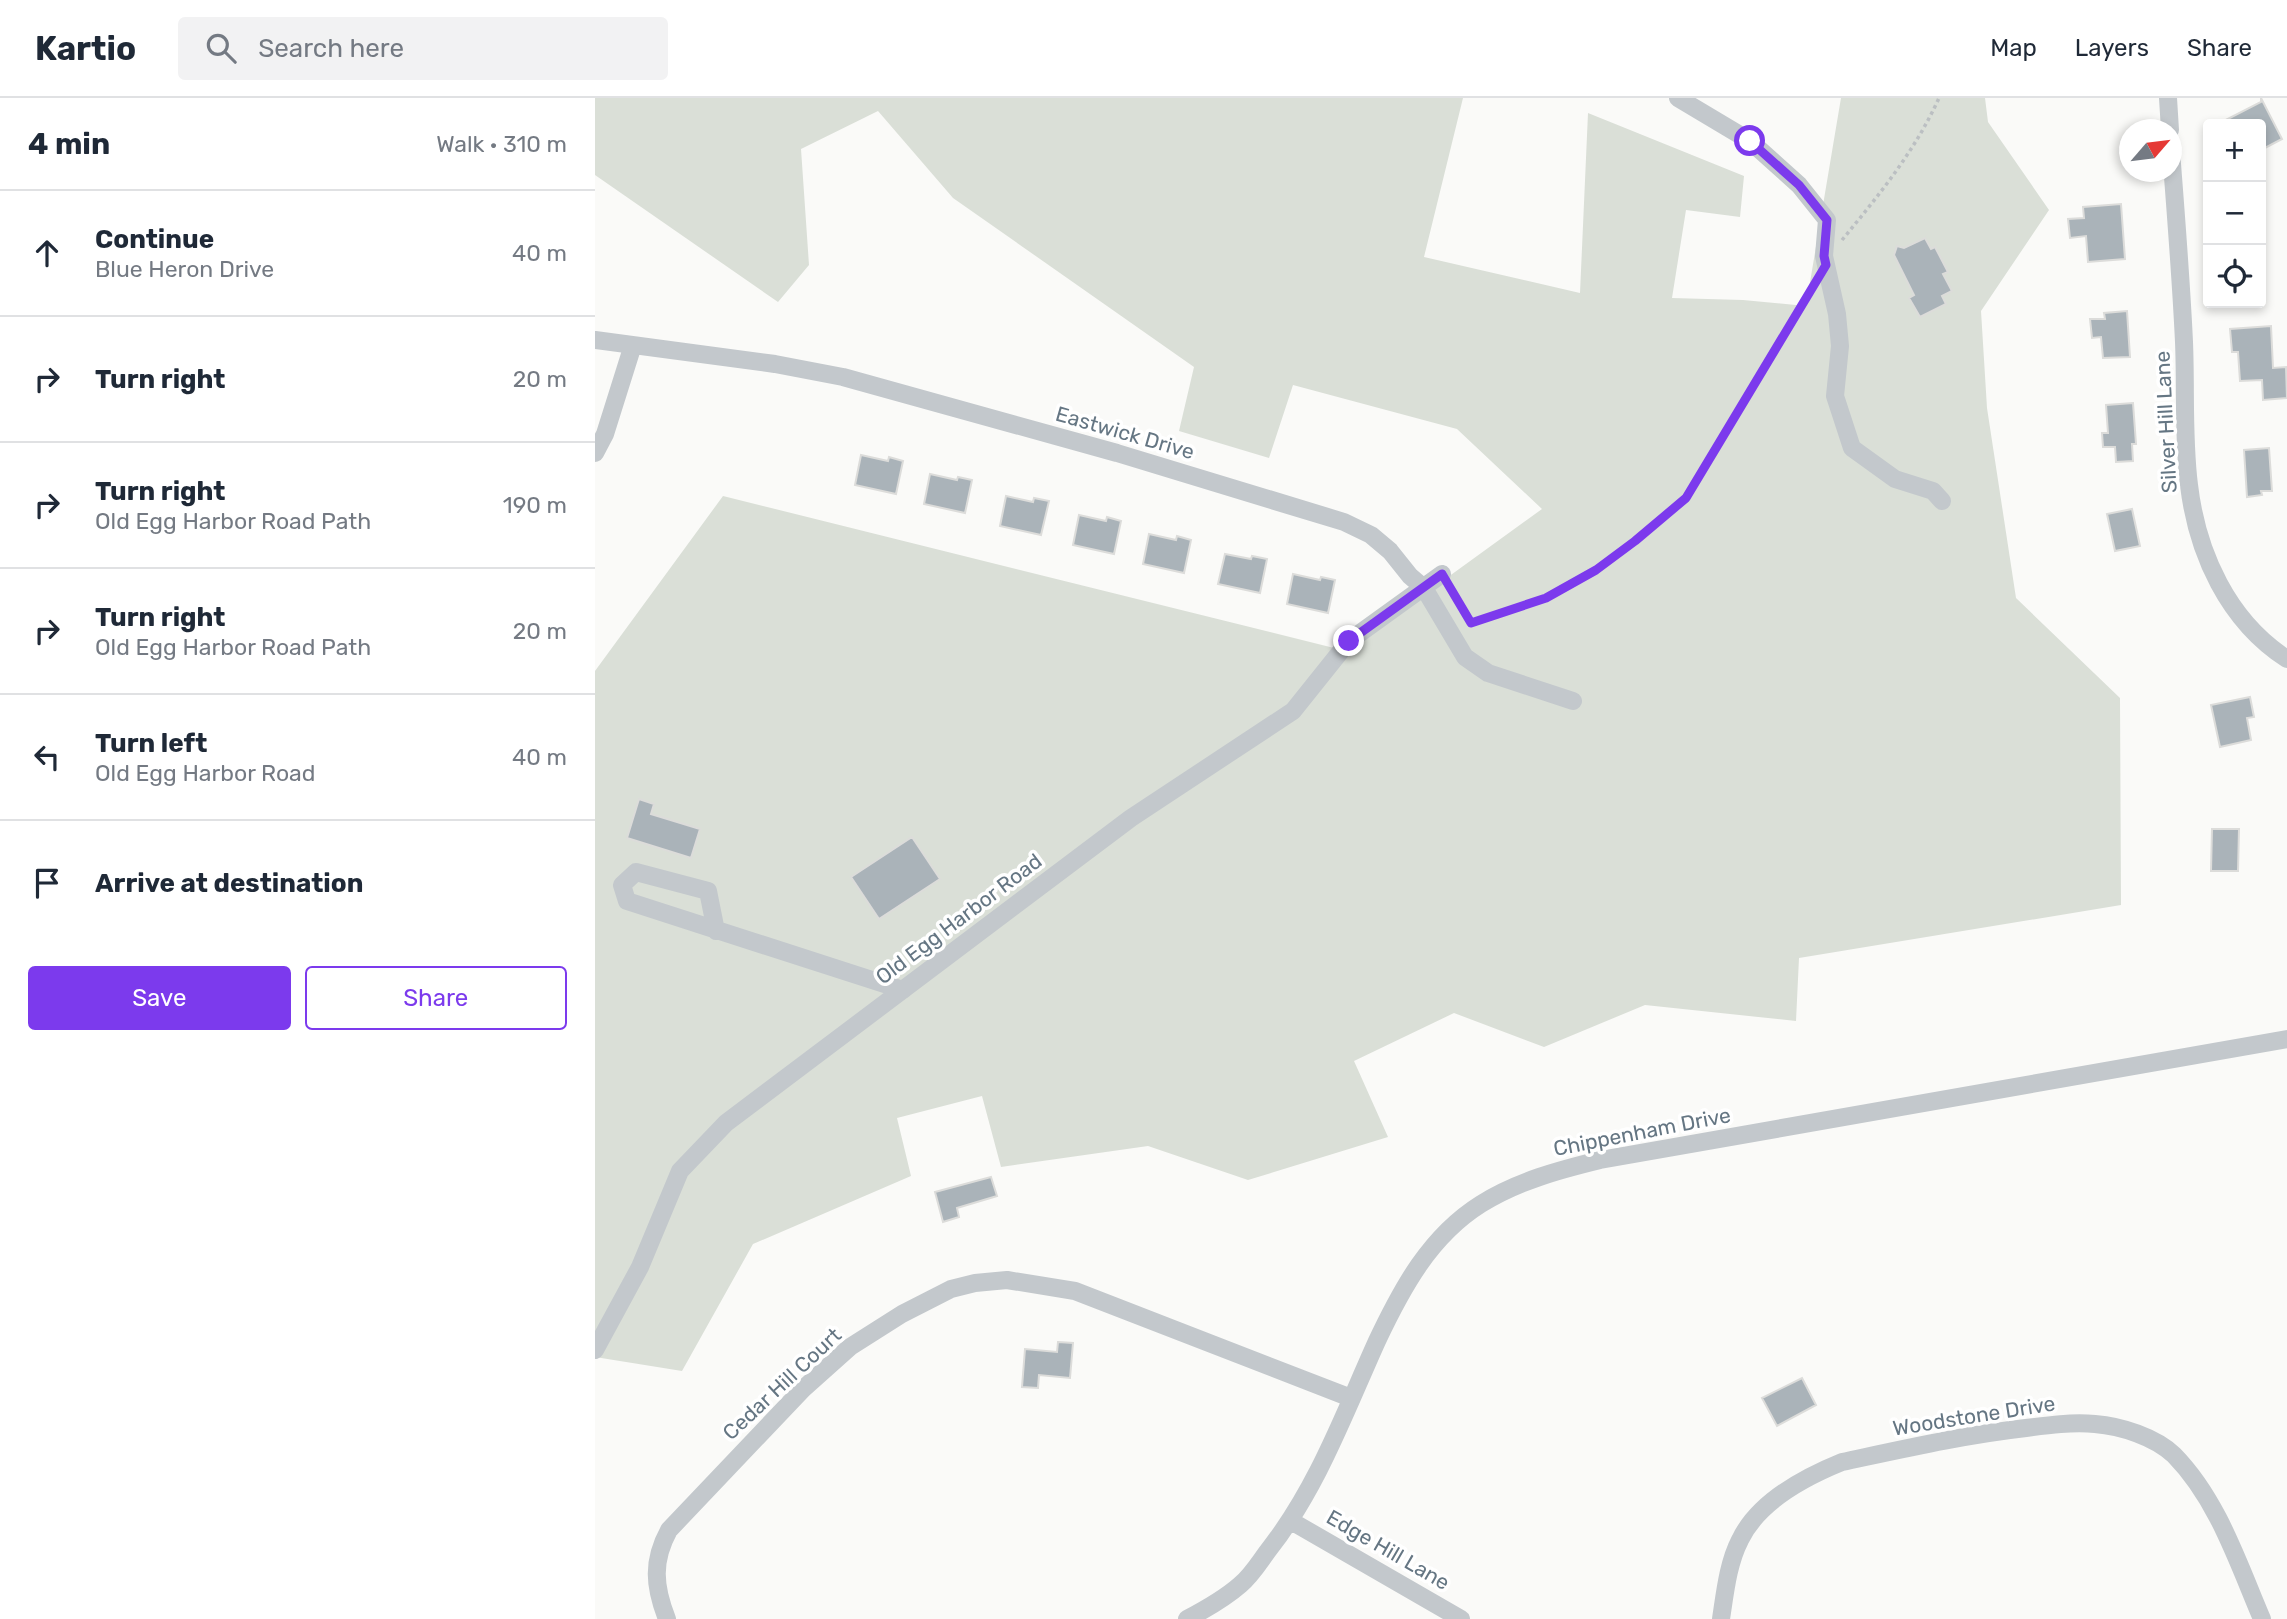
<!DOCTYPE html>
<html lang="en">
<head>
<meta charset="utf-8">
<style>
	body { margin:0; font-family:Rubik,sans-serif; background:#f2f2f3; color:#1f2937 }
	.controls { position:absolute; right:21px; top:21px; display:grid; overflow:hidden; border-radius:7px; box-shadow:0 4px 10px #0003 }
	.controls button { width:63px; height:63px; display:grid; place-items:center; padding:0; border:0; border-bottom:2px solid #e0e1e3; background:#fff; color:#1f2937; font:35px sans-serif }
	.compass { position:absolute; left:1524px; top:21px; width:63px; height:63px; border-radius:50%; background:#fff; box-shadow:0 4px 10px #0003; rotate:62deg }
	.stop { position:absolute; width:21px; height:21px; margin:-16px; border:5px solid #7c3aed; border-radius:50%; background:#fff }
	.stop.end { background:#7c3aed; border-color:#fff; box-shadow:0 2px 7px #0008 }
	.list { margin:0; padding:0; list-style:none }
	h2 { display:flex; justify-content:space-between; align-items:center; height:91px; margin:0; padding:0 28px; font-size:30px }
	h2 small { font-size:23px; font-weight:400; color:#747a83 }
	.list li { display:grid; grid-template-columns:46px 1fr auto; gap:21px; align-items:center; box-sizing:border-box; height:126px; padding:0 28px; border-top:2px solid #e0e1e3 }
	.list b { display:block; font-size:26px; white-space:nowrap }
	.list p { margin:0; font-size:23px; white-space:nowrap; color:#747a83 }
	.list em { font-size:23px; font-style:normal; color:#747a83 }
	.actions { display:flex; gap:14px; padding:21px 28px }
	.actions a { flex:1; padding:16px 0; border:2px solid #7c3aed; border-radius:7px; text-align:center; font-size:24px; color:#7c3aed }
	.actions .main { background:#7c3aed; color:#fff }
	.icon { flex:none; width:38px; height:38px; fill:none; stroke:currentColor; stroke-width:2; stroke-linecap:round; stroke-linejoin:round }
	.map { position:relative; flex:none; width:1692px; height:1521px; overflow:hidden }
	header { display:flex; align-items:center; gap:42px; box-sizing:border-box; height:98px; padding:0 35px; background:#fff; border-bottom:2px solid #e0e1e3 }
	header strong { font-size:33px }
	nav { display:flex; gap:38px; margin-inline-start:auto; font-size:24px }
	.search { width:490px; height:63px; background:#f2f2f3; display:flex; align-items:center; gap:18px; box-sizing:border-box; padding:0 24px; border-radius:7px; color:#747a83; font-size:26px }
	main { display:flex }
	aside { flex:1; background:#fff }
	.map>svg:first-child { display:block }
	.green { fill:#dadfd7 }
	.building { fill:#aab3b9; stroke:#dcdcda; stroke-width:2 }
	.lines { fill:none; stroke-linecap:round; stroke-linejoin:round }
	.path { stroke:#bbbfc2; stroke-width:3.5; stroke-dasharray:3.5 3.5; stroke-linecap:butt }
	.minor { stroke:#c3c8cc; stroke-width:18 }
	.route { stroke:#7c3aed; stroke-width:9 }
	.labels { text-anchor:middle; stroke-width:7; stroke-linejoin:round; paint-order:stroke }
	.street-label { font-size:21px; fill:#657683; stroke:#fff }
</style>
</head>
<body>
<header>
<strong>Kartio</strong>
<div class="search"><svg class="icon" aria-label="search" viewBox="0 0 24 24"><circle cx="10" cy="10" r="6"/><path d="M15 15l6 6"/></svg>Search here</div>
<nav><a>Map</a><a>Layers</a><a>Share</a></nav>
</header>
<main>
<aside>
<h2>4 min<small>Walk · 310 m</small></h2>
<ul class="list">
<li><svg class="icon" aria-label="ahead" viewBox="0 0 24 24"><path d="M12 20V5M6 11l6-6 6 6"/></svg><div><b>Continue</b><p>Blue Heron Drive</p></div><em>40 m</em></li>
<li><svg class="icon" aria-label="right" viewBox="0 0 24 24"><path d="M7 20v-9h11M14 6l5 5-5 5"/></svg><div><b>Turn right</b></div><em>20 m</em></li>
<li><svg class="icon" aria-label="right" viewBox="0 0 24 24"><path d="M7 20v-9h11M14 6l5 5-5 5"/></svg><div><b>Turn right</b><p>Old Egg Harbor Road Path</p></div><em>190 m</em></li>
<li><svg class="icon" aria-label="right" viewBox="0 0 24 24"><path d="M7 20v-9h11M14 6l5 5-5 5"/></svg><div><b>Turn right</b><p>Old Egg Harbor Road Path</p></div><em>20 m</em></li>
<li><svg class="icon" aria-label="left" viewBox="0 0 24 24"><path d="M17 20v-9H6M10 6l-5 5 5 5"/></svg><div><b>Turn left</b><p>Old Egg Harbor Road</p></div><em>40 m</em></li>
<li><svg class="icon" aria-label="arrive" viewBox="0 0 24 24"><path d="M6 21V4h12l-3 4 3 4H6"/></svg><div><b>Arrive at destination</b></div></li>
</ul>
<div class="actions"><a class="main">Save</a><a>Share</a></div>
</aside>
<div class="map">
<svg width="1692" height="1521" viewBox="0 0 1692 1521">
	<rect width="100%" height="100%" fill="#fafaf8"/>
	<path class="green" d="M 0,0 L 868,0 L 829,159 L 985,195 L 993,15 L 1149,78 L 1145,119 L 1091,112 L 1077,200 L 1148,202 L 1211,208 L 1246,0 L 1390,0 L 1393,24 L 1454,112 L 1386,213 L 1392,310 L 1421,500 L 1525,600 L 1526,807 L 1204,860 L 1201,923 L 1050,907 L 949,949 L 859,915 L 759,963 L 793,1039 L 653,1082 L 553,1048 L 406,1069 L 387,998 L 302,1020 L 316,1078 L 158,1146 L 87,1273 L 0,1259 L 0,573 L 128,398 L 751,553 L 947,411 L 862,331 L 698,287 L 674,360 L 584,333 L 599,269 L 358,100 L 283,13 L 206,51 L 214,167 L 183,204 L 0,77 Z"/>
	<path class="building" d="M 1666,0 L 1687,41 L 1666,52 L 1666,26 L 1623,26 L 1666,4 Z
		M 1526,106 L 1530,161 L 1493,164 L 1491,138 L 1475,140 L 1473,121 L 1489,120 L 1488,109 Z
		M 1330,140 L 1336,151 L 1340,149 L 1353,174 L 1348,176 L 1357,193 L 1347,198 L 1351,206 L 1325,219 L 1314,200 L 1319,197 L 1299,157 L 1302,148 L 1309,150 Z
		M 1532,213 L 1535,259 L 1508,260 L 1506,239 L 1497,240 L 1495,221 L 1510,221 L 1509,215 Z
		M 1676,228 L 1678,270 L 1691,269 L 1692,300 L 1668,302 L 1667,282 L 1645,283 L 1643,254 L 1637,254 L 1635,231 Z
		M 1538,305 L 1541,346 L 1537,346 L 1538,363 L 1521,364 L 1520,349 L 1508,349 L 1507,335 L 1513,335 L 1511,307 Z
		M 1674,350 L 1677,393 L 1666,393 L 1667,397 L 1652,399 L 1649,352 Z
		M 266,357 L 293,363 L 294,359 L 308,363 L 301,396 L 260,387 Z
		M 335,376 L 362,382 L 363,379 L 377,382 L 370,415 L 329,406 Z
		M 411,398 L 438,404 L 439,400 L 454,403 L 446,437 L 405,428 Z
		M 1537,411 L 1545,448 L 1520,453 L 1512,416 Z
		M 484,417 L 511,423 L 512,419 L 526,423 L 519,456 L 478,447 Z
		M 554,436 L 581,442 L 582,438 L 596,442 L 589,475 L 548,466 Z
		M 630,456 L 656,461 L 657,458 L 672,461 L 665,495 L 623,486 Z
		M 698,476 L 725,482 L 726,479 L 740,482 L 733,515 L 692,506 Z
		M 1655,599 L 1659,619 L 1652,620 L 1656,642 L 1625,649 L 1616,607 Z
		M 44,701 L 59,706 L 56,716 L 105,731 L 96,760 L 32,740 Z
		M 1617,731 L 1644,731 L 1643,773 L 1616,773 Z
		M 317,739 L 345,781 L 284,821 L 256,779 Z
		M 396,1079 L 402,1098 L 362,1110 L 364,1119 L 348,1124 L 340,1094 Z
		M 463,1244 L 478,1245 L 475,1280 L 444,1277 L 443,1290 L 427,1289 L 430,1251 L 462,1254 Z
		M 1207,1280 L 1221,1307 L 1182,1328 L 1167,1300 Z"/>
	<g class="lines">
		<path class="path" d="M 1247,142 C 1284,97 1320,53 1344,0
			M 855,489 L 876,525 L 951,500 L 1001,472 L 1040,443 L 1091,400 L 1217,190"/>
		<path class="minor" d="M 1083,0 L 1155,43 L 1204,87 L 1232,122 L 1229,158 L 1242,216 L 1245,248 L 1240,298 L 1257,350 L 1300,381 L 1338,393 L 1347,403
			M 1573,0 L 1575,32
			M 1576,53 C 1581,117 1586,180 1589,244 C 1591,291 1588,340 1594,387 C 1602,455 1633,523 1692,561
			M 0,242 L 180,266 L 248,279 L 522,355 L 749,424 L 776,437 L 795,453 L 815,478 L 829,490 L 870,559 L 893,575 L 978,603
			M 0,355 L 10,336 L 38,247
			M 121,833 L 113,793 L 41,774 L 27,787 L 32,803 L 308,892
			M 0,1252 L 45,1169 L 85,1073 L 131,1025 L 536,720 L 698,613 L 754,543 L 847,476
			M 696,1423 L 866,1521
			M 72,1521 C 59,1488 57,1463 74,1432 L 208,1291 L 255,1249 L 307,1216 L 356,1191 L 380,1185 L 412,1182 L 480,1193 L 756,1300
			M 592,1521 C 611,1511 629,1501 645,1487 C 656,1478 664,1465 672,1454 C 722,1391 749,1316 782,1243 C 807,1190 835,1138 886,1106 C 923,1083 964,1072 1005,1062 L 1692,941
			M 1126,1521 C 1130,1495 1133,1465 1145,1442 C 1163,1404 1210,1379 1247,1364 C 1308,1351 1369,1337 1431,1330 C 1454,1327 1477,1324 1500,1326 C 1526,1328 1560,1339 1579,1357 C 1623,1402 1643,1465 1667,1521"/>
	</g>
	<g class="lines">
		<path class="route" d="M 754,543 L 847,476 L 876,525 L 951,500 L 1001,472 L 1040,443 L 1091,400 L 1231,167 L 1229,158 L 1232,122 L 1204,87 L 1155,43"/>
	</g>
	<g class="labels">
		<g class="street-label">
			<text transform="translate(1571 324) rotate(-93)" y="7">Silver Hill Lane</text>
			<text transform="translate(530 335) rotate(16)" y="7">Eastwick Drive</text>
			<text transform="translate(364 821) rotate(-37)" y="7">Old Egg Harbor Road</text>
			<text transform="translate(1047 1034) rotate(-11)" y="7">Chippenham Drive</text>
			<text transform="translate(187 1286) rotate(-43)" y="7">Cedar Hill Court</text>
			<text transform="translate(1379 1318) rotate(-9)" y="7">Woodstone Drive</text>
			<text transform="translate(793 1452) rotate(30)" y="7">Edge Hill Lane</text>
		</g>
	</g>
</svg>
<div class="controls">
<button>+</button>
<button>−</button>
<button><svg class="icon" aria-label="locate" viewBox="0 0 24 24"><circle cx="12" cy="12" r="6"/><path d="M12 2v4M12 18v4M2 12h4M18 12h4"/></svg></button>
</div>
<svg class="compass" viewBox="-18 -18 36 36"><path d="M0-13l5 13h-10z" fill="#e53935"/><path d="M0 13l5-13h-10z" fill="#747a83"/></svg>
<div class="stop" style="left:1155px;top:43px"></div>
<div class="stop end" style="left:754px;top:543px"></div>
</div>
</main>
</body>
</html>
